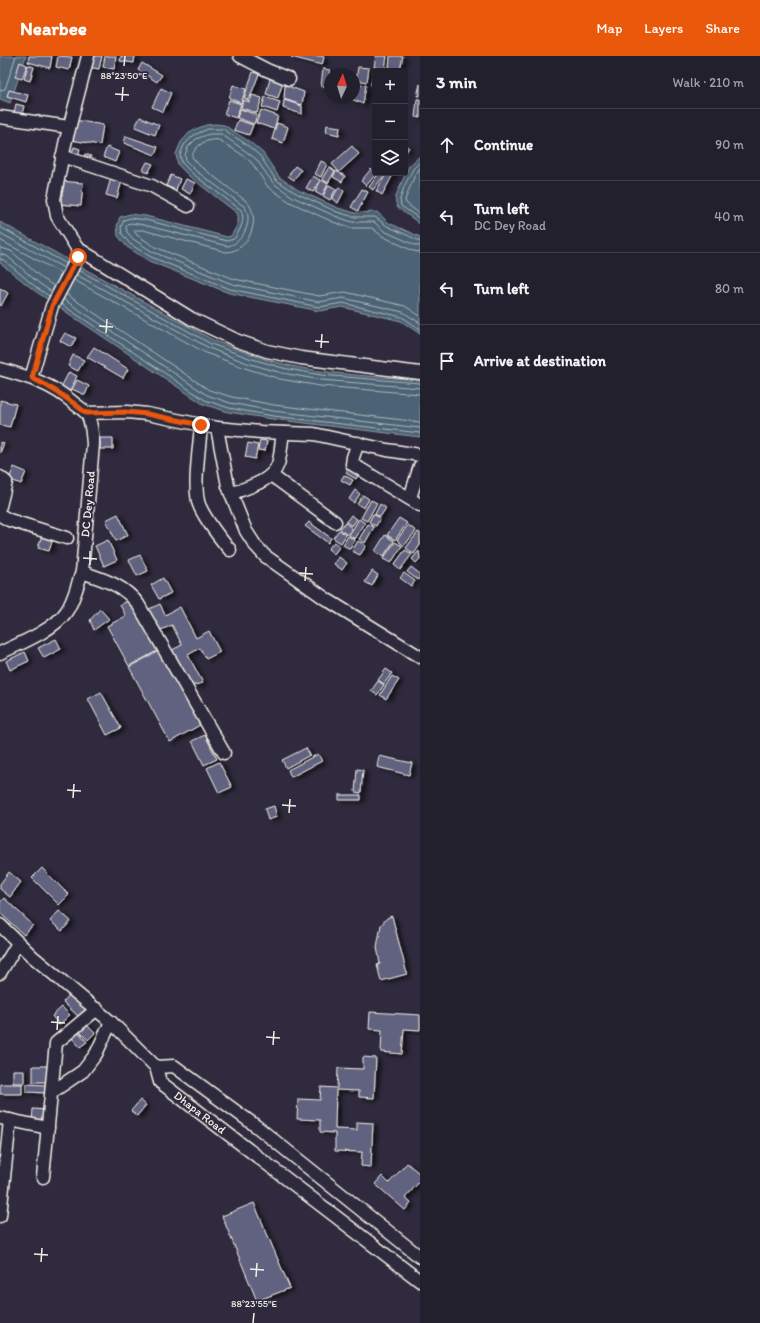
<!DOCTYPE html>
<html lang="en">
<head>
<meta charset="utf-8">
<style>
	body { margin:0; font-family:Itim,sans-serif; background:#2b2836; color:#f1f3f6 }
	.controls { position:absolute; right:12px; top:12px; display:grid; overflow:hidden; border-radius:4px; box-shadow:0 4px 16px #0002 }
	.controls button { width:36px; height:36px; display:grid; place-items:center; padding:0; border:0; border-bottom:1px solid #403e4a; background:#23202e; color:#f1f3f6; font:20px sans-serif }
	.compass { position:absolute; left:324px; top:12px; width:36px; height:36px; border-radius:50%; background:#23202e; box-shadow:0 4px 16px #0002; rotate:4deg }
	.stop { position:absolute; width:12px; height:12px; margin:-9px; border:3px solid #ea580c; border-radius:50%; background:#fff }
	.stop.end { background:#ea580c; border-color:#fff; box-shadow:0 1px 4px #0008 }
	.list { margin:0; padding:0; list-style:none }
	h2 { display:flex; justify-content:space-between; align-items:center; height:52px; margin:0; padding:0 16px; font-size:17px }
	h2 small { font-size:13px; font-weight:400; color:#a3a3aa }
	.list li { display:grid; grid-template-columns:26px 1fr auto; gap:12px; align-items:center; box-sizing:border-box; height:72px; padding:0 16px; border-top:1px solid #403e4a }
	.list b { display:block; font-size:15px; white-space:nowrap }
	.list p { margin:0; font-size:13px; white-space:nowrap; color:#a3a3aa }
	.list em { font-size:13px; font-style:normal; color:#a3a3aa }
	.icon { flex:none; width:22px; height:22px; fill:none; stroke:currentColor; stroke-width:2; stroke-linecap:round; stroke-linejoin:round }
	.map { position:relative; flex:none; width:420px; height:1267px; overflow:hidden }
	header { display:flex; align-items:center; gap:24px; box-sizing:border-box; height:56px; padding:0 20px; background:#ea580c; color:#fff }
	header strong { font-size:19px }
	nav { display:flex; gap:22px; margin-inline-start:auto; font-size:14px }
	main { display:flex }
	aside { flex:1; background:#23202e }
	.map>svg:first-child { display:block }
	.water { fill:#4b6375; stroke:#8f9ca3 }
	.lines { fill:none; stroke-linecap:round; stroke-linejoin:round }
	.shore { stroke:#b0b8ba; stroke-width:1 }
	.building { fill:#606280; stroke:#f4f1e8; filter:url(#shadow) }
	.minor-casing { stroke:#f4f1e8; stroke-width:15 }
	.minor { stroke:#2f2a3d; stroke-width:12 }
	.route { stroke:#ea580c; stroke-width:5 }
	.ticks { fill:none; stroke:#f4f1e8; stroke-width:1.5 }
	.labels { text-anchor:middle; stroke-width:3.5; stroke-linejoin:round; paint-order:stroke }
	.street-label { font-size:12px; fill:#f4f1e8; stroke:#2f2a3d }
	.ticks-label { font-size:10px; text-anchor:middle; fill:#f4f1e8; stroke:#2f2a3d; stroke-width:3.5; stroke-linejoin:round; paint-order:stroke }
</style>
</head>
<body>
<header>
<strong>Nearbee</strong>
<nav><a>Map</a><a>Layers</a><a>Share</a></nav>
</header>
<main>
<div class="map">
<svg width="420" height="1267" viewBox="0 0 420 1267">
	<defs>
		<filter id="shadow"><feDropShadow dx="4" dy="2" stdDeviation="2" flood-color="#0009"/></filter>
	</defs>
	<rect width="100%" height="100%" fill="#2f2a3d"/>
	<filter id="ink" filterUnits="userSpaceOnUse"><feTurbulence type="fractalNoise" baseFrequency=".025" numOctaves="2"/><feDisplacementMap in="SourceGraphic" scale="8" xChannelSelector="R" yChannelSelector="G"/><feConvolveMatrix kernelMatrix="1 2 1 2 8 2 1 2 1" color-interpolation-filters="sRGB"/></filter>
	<g filter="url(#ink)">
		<path class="water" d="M 0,0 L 26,0 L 10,47 L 0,43 Z
			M 216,68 L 224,69 L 250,86 L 263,97 L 279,121 L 298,134 L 338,152 L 355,157 L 377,156 L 389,167 L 420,181 L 420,278 L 401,265 L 342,251 L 320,255 L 229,237 L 149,205 L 127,191 L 118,180 L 117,170 L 120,161 L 130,158 L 146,160 L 227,181 L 231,180 C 235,173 241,165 237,157 L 190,121 L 178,109 L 176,98 L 181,86 L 191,75 L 206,69 Z
			M 420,100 L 420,168 L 397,151 L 395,142 L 400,130 L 409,110 Z
			M 0,166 L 213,284 C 236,293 259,302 283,308 C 327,319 375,320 420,324 L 420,381 L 272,363 L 228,356 L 203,348 L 35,235 L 0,207 Z"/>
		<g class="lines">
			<path class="shore" d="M 0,34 L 5,33 L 16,0
				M 420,106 L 413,113 L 404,131 L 400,143 L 401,150 L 420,163
				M 420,112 L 414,121 L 405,144 L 406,147 L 420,158
				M 0,171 L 67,208
				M 0,177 L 64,212
				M 0,184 L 61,217
				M 420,185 L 387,170 L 375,161 L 354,161 L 337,156 L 296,137 L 276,124 L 260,100 L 247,89 L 223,73 L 208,73 L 194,79 L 184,89 L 180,99 L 182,107 L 193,118 L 241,154 C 246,164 240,174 234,183 L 227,185 L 146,164 L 130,162 L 124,164 L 121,171 L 122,178 L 130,188 L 151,201 L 230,233 L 319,251 L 343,247 L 402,261 L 420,273
				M 420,190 L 415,189 L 384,175 L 374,166 L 352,166 L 335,160 L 293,141 L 273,127 L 256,103 L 244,94 L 221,78 L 209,78 L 196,83 L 188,91 L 185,99 L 186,105 L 196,115 L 245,151 C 246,154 248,157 248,161 C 249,173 239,189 227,190 L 144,169 L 131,167 L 127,168 L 126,171 L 127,176 L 133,183 L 153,196 L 232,228 L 319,246 L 343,242 L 403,256 L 420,267
				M 0,192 L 5,193 L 11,195 L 43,223 L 54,230
				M 420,196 L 413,195 L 382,180 L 372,172 L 350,172 L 333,166 L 290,146 L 268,131 L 252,107 L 241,98 L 219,84 C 208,82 194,89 192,101 L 200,110 L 246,145 C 263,161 249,196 226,196 L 143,174 L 136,174 L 134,175 L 137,179 L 155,191 L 234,223 L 319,240 L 345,236 L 405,250 L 420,260
				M 0,198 L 7,200 L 40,228 L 52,236
				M 0,203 L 4,204 L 37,232 L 49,240
				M 79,214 L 211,288 L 249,302 L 283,312 L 321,319 L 420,327
				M 77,219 L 209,292 L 247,307 L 282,317 L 321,324 L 420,332
				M 74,224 L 206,297 L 245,312 L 280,323 L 320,330 L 420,338
				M 66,238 L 209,334 L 232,341 L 274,349 L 420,366
				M 63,243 L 207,339 L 230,347 L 273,355 L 420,372
				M 61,248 L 205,344 L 229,352 L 273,360 L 420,377"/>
		</g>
		<path class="building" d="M 29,0 L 52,0 L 50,12 L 28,6 Z
			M 58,0 L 72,1 L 69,14 L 56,11 Z
			M 91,0 L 102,0 L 99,13 L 88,11 Z
			M 105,0 L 116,0 L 114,13 L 103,11 Z
			M 121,0 L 135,0 L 134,7 L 120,5 Z
			M 291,0 L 321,0 L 324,1 L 322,9 L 291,1 Z
			M 376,0 L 387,0 L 385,13 L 374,11 Z
			M 390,0 L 403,0 L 400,14 L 389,12 Z
			M 20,6 L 27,9 L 22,23 L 15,21 Z
			M 142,7 L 162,19 L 157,26 L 138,14 Z
			M 28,9 L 34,11 L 30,25 L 24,23 Z
			M 358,11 L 369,12 L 367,26 L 356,24 Z
			M 323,13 L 330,14 L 328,31 L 321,30 Z
			M 373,15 L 375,15 L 375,30 L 371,29 Z
			M 253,16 L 259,18 L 249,44 L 244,42 Z
			M 270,23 L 283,26 L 278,42 L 266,38 Z
			M 354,27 L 366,29 L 363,48 L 349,42 L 354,42 Z
			M 420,28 L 420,40 L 417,40 Z
			M 233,29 L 246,33 L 241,47 L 229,42 Z
			M 285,29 L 304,36 L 302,49 L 284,43 Z
			M 161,32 L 171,37 L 163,56 L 152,51 Z
			M 9,34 L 28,39 L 26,46 L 7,40 Z
			M 252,39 L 262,42 L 257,57 L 241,52 L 243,44 L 250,46 Z
			M 265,41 L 280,46 L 277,56 L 262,51 Z
			M 417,43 L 420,43 L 420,62 L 415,61 Z
			M 229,44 L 241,48 L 236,62 L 224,58 Z
			M 284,44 L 302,50 L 302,58 L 283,52 Z
			M 16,48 L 24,50 L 21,64 L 13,62 Z
			M 240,53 L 257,59 L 254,68 L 237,62 Z
			M 261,54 L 278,60 L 274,73 L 256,67 Z
			M 140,61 L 159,69 L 155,79 L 135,71 Z
			M 75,64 L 103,69 L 100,89 L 71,84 Z
			M 238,64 L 253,69 L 249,79 L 234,74 Z
			M 277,67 L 288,71 L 283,87 L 272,83 Z
			M 327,69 L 340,71 L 339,79 L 326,76 Z
			M 126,80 L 158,91 L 155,99 L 124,87 Z
			M 405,89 L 409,91 L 405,98 Z
			M 352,90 L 359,98 L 339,116 L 332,108 Z
			M 74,91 L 80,93 L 77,102 L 71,100 Z
			M 107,91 L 119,96 L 115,106 L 103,101 Z
			M 85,98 L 91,100 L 89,107 L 83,105 Z
			M 321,105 L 327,108 L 321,121 L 315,118 Z
			M 147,106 L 153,108 L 148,117 L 143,114 Z
			M 295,110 L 301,114 L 294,124 L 288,120 Z
			M 329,111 L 335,115 L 328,127 L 322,123 Z
			M 371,113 L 376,118 L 366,130 L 361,125 Z
			M 336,115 L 345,120 L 342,126 L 333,121 Z
			M 379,117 L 386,117 L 373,134 L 369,131 Z
			M 387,117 L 394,117 L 382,139 L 376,135 Z
			M 171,119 L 180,123 L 176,134 L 166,130 Z
			M 313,120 L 320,124 L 313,136 L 306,132 Z
			M 111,122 L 122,125 L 117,142 L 106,139 Z
			M 186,123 L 195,127 L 190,138 L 181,133 Z
			M 321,124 L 328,128 L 322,140 L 315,136 Z
			M 60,125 L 83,127 L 81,150 L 58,148 Z
			M 329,129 L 336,133 L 330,144 L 323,140 Z
			M 339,131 L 344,135 L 338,147 L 332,143 Z
			M 362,133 L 368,136 L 358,155 L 351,151 Z
			M 0,232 L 8,237 L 1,250 L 0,249 Z
			M 65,277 L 76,282 L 71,291 L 60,285 Z
			M 94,291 L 128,313 L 123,322 L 87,301 Z
			M 73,299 L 84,304 L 78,315 L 68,310 Z
			M 69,316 L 77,320 L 70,335 L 61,331 Z
			M 77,324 L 89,330 L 85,339 L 72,333 Z
			M 0,344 L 16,348 L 10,371 L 0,369 Z
			M 100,382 L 113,382 L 113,393 L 100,393 Z
			M 260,384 L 267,385 L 265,395 L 258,394 Z
			M 0,386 L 4,387 L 0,397 Z
			M 248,387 L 258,389 L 255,403 L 245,401 Z
			M 14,411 L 26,416 L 21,428 L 9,423 Z
			M 348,412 L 359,417 L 356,423 L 346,417 Z
			M 344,419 L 353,424 L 350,429 L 341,424 Z
			M 355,434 L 360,438 L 354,447 L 349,443 Z
			M 363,439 L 369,443 L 364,452 L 357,448 Z
			M 371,444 L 377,447 L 367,465 L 361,462 Z
			M 380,448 L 386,452 L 380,461 L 375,458 Z
			M 118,458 L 128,479 L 116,485 L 106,464 Z
			M 373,458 L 380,462 L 376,470 L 369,466 Z
			M 351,459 L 357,463 L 352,470 L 346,466 Z
			M 399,462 L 407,467 L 395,484 L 387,479 Z
			M 359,463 L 365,467 L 355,483 L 349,479 Z
			M 309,466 L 331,482 L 328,487 L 305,470 Z
			M 345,467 L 352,472 L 347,479 L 340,473 Z
			M 368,468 L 374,471 L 365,487 L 359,483 Z
			M 408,469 L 416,475 L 404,490 L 397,484 Z
			M 339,474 L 346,479 L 341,487 L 333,482 Z
			M 418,476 L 420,477 L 420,489 L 414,498 L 406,492 Z
			M 42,479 L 53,483 L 49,495 L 38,492 Z
			M 385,479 L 394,485 L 383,501 L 375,495 Z
			M 348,480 L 355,484 L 350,493 L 343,489 Z
			M 108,484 L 117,504 L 104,510 L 95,490 Z
			M 358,485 L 366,490 L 360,499 L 352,495 Z
			M 334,486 L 340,490 L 334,498 L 328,493 Z
			M 395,486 L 402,490 L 391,507 L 383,503 Z
			M 405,494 L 412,498 L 400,514 L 394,509 Z
			M 419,495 L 420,503 L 416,507 L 412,503 Z
			M 140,499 L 148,515 L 137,520 L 129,504 Z
			M 339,501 L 347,507 L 342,514 L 334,508 Z
			M 411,511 L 420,518 L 420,521 L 418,524 L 407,516 Z
			M 372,515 L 378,519 L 372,530 L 365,526 Z
			M 404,517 L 415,525 L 411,530 L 400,522 Z
			M 163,522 L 171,537 L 159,543 L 151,529 Z
			M 131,543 L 159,594 L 129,610 L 107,570 L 126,560 L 120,549 Z
			M 160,548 L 165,559 L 180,551 L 196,582 L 209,575 L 220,596 L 206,603 L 200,592 L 188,599 L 203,627 L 191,630 L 172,594 L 182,589 L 172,569 L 159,575 L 147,554 Z
			M 100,553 L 109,563 L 94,574 L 90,564 Z
			M 56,583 L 61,593 L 44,602 L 38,592 Z
			M 159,595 L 200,669 L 170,686 L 129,611 Z
			M 25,596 L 29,605 L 10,614 L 6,605 Z
			M 386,613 L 392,617 L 384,628 L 378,624 Z
			M 392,620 L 399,624 L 386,643 L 380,639 Z
			M 378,625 L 384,629 L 377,639 L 371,635 Z
			M 101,636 L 121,672 L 107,679 L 88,643 Z
			M 205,679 L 217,703 L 204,709 L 192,685 Z
			M 306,692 L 310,699 L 286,712 L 282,704 Z
			M 318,698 L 322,705 L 291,721 L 288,714 Z
			M 379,700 L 412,707 L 409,719 L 377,711 Z
			M 219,706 L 232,731 L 219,737 L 207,712 Z
			M 357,713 L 363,714 L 361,737 L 355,736 Z
			M 339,739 L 361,739 L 361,744 L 339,744 Z
			M 274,750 L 277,761 L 268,764 L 265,753 Z
			M 42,812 L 69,839 L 59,849 L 32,822 Z
			M 9,816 L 21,826 L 10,841 L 0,833 L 0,828 Z
			M 4,842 L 33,869 L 24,879 L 0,857 L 0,846 Z
			M 59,855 L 71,865 L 62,875 L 50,865 Z
			M 392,860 L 407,918 L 381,925 L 377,909 L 380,908 L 377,891 L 381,869 L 387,862 Z
			M 71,937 L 88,953 L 80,962 L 63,946 Z
			M 62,951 L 70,959 L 59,969 L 52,960 Z
			M 370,956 L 420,959 L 420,974 L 404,973 L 402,998 L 381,996 L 382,974 L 369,973 Z
			M 85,967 L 95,977 L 88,984 L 78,974 Z
			M 77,974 L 87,986 L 80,991 L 70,980 Z
			M 363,1001 L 376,1002 L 374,1042 L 359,1041 L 359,1035 L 336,1034 L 335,1073 L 357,1074 L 357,1066 L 373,1067 L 371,1111 L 361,1110 L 362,1096 L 335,1095 L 335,1077 L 320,1076 L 320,1064 L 297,1063 L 298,1043 L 320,1044 L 321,1031 L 337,1032 L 338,1012 L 363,1013 Z
			M 33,1010 L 47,1010 L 47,1026 L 33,1026 Z
			M 13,1014 L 24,1014 L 24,1027 L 13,1027 Z
			M 0,1028 L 22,1028 L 22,1038 L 0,1038 Z
			M 26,1028 L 46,1029 L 46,1037 L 26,1036 Z
			M 140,1044 L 146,1049 L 137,1060 L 131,1055 Z
			M 33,1053 L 47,1054 L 46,1068 L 32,1067 Z
			M 407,1107 L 420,1118 L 420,1125 L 405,1142 L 411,1147 L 405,1154 L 375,1128 L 382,1120 L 389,1127 Z
			M 254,1147 L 290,1232 L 257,1245 L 222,1160 Z"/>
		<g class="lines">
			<defs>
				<g id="minor">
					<path d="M 240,0 L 267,14 L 289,23"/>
					<path d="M 0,61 L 69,71"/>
					<path d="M 62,100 L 152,130 L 188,150"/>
					<path d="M 77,192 L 192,263 L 238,285 L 267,295 L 301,302 L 420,317"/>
					<path d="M 0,313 C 29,321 52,328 75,348 C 79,351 84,354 87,358 C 92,367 92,378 93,388 L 82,516 C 77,529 74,545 66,556 C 54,574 19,588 0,597"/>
					<path d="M 31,322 L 52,250 L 78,201 L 77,192 L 57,160 L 54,143 L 65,88 L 88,0"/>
					<path d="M 86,357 L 127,356 L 147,358 L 217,372 L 261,376 L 314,378 L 387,394 L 420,399"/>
					<path d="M 201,369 C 200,388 192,435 200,451 C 206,464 221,484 230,494"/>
					<path d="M 217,372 L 228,430 L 246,475 L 255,489 L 265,500 L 326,543 L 420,601"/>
					<path d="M 358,387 L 353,401 L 352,408 L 420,449"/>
					<path d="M 271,419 L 335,466"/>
					<path d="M 0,421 L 6,426 L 0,450"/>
					<path d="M 231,438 C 247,431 272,426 278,408 C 281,399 281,387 283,377"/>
					<path d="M 410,442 L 420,410"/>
					<path d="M 0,459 L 9,464 L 67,482"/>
					<path d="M 82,516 C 104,524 124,529 138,548 L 224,697"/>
					<path id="s1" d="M 0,869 L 32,900 L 111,966 L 156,1011 L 160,1026 L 420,1225"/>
					<path d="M 0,917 L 18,887"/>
					<path d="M 156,1011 L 174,1010 L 256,1070 L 420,1201"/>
					<path d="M 52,1036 L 83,1015 L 96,998 L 111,966"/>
					<path d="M 0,1062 L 48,1072"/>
					<path d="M 43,1121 L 56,987 L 97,953"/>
					<path d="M 0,1160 L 10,1064"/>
				</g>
			</defs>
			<use href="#minor" class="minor-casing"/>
			<use href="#minor" class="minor"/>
		</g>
	</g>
	<g class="lines" filter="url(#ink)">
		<path class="route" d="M 78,201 L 52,250 L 32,322 C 53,332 68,342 86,357 L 126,356 L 147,358 L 201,369"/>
	</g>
	<path class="ticks" d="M 124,10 L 125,0M 115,38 L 129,39M 122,45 L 123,31M 99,270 L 113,271M 106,277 L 107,263M 315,285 L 329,286M 321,292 L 322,278M 83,502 L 97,503M 90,509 L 90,495M 299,517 L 313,518M 305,525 L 306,511M 67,734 L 81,735M 73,742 L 74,728M 282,749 L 296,750M 289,757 L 290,743M 51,966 L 65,967M 57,974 L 58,960M 266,981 L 280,982M 273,989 L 274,975M 34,1198 L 48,1199M 41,1206 L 42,1192M 250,1213 L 264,1214M 256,1221 L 257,1207M 253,1267 L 254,1257"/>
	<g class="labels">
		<g class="street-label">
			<text transform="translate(88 448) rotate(-85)" y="4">DC Dey Road</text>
			<text dy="4" stroke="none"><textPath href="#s1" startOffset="277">Dhapa Road</textPath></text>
		</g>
	</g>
	<g class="ticks-label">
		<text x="124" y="23">88°23'50"E</text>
		<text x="254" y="1251">88°23'55"E</text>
	</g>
</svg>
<div class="controls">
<button>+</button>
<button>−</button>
<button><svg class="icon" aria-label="layers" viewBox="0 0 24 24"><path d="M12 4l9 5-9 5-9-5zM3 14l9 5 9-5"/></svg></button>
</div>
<svg class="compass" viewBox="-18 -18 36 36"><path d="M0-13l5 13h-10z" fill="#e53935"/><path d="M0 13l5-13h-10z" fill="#a3a3aa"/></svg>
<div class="stop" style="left:78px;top:201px"></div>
<div class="stop end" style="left:201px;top:369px"></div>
</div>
<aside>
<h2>3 min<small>Walk · 210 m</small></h2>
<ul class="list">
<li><svg class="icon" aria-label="ahead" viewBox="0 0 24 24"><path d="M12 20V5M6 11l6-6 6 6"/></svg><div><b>Continue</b></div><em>90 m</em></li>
<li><svg class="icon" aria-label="left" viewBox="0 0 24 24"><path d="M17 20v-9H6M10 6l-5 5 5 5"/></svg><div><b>Turn left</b><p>DC Dey Road</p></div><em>40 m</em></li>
<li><svg class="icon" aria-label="left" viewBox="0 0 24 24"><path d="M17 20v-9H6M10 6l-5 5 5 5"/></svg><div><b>Turn left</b></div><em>80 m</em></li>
<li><svg class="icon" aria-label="arrive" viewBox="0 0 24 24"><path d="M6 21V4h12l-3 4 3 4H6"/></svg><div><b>Arrive at destination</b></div></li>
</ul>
</aside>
</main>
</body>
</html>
